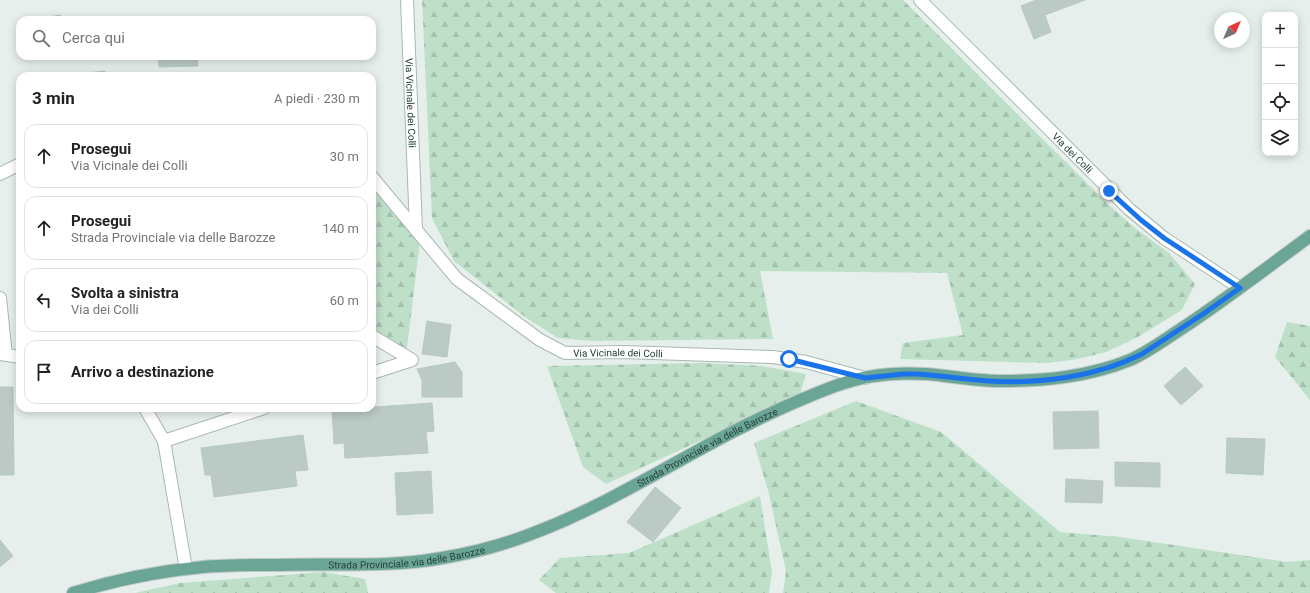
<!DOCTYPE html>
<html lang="it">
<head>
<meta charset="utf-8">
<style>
	body { margin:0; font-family:Roboto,sans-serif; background:#f2f2f2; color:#222 }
	.controls { position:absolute; right:12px; top:12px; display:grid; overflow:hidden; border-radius:8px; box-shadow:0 2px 10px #0003 }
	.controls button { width:36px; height:36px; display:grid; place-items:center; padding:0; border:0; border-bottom:1px solid #e0e0e0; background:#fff; color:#222; font:20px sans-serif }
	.compass { position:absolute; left:1214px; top:12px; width:36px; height:36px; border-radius:50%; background:#fff; box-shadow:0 2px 10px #0003; rotate:44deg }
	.stop { position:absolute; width:12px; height:12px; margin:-9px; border:3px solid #1a73e8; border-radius:50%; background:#fff }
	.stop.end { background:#1a73e8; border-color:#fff; box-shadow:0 1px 4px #0008 }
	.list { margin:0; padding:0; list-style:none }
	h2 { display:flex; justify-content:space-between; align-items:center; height:52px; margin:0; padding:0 16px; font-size:17px }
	h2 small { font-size:13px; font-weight:400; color:#767676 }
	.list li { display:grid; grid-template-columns:26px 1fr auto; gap:12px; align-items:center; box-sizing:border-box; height:64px; margin:0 8px 8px; padding:0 8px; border:1px solid #e0e0e0; border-radius:12px }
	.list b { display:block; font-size:15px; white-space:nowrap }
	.list p { margin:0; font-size:13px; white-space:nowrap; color:#767676 }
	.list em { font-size:13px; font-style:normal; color:#767676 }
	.icon { flex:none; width:22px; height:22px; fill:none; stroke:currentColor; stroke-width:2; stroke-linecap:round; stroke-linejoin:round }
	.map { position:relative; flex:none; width:1310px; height:593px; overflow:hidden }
	.search { position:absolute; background:#fff; box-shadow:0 2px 10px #0003; left:16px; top:16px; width:360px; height:44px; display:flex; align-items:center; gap:10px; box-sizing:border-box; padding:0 14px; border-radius:12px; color:#767676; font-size:15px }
	.panel { position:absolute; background:#fff; box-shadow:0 2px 10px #0003; left:16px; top:72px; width:360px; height:340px; border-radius:12px }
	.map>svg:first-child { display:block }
	.forest { fill:url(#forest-firs) }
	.building { fill:#bbcac4; stroke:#b8c9c2 }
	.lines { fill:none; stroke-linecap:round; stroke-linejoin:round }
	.minor-casing { stroke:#a8b8b2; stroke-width:14 }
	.major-casing { stroke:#c2cac8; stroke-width:14 }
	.minor { stroke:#fff; stroke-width:12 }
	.major { stroke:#6aa596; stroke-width:12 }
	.route { stroke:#1a73e8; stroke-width:5 }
	.labels { text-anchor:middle; stroke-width:3.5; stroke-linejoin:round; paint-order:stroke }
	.street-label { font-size:10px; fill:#24423a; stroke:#f7fbf9 }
</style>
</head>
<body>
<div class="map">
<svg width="1310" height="593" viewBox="0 0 1310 593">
	<defs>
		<pattern id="forest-firs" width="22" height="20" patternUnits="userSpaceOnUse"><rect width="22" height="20" fill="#bfe0c8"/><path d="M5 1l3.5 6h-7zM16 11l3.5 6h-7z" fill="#a4c1ad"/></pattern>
	</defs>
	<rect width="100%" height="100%" fill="#e6efeb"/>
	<path class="forest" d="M 422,0 L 903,0 L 1110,206 L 1135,228 L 1169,253 L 1195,284 L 1182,310 L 1136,338 L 1106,352 L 1078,359 L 1048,363 L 900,359 L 903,343 L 963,335 L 947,273 L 760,271 L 773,339 L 591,341 L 558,338 L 525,317 L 454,261 L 432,218 Z
		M 372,184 L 420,241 L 406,356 L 372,336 Z
		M 1287,322 L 1310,326 L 1310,400 L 1275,357 Z
		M 702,363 L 762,366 L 806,374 L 800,395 L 606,484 L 583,467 L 547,366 Z
		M 856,401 L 941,432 L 1060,532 L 1120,537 L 1287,562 L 1310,560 L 1310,593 L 783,593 L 786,571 L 769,494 L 754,443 Z
		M 760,496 L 772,572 L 769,593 L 556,593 L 539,580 L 560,558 L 629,553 Z
		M 323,572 L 365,579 L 368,593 L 135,593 L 180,583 Z"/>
	<path class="building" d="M 1036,0 L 1085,0 L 1045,15 L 1051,32 L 1034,39 L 1021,6 Z
		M 60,15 L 61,20 L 35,20 Z
		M 158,56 L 197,56 L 198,66 L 159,67 Z
		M 105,71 L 105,76 L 61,76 Z
		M 427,321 L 451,325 L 447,357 L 422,354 Z
		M 455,362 L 462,372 L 462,397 L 422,397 L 422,380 L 417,369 Z
		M 1185,367 L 1203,386 L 1181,405 L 1164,386 Z
		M 0,387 L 13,387 L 14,475 L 0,475 Z
		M 432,403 L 434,431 L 426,432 L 428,453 L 345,458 L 344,443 L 334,444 L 332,410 Z
		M 1098,411 L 1099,448 L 1054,449 L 1053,412 Z
		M 303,435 L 308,470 L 295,471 L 297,486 L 214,497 L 211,475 L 205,475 L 201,448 Z
		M 1227,438 L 1265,439 L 1263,475 L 1226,473 Z
		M 1115,462 L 1160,463 L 1160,487 L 1115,486 Z
		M 431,471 L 433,513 L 397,515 L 395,473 Z
		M 1066,479 L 1103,481 L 1102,503 L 1065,502 Z
		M 655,487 L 681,508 L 653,542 L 627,522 Z
		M 0,540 L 13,556 L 0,567 Z"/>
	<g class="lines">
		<defs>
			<g id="minor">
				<path id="s1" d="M 407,0 L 416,230"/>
				<path id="s2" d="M 920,0 L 1129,209 L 1164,238 L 1240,288"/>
				<path d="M 0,174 L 20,164"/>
				<path id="s3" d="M 372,177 L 457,279 L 540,340 L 565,353 L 623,352 L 773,357 L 806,362 L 865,378"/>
				<path d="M 0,298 L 6,355"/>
				<path d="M 372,336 L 412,360 L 372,373"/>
				<path d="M 0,354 L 20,357"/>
				<path d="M 145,408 L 164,441 L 186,569"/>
				<path d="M 164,441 L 264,408"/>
			</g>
			<g id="major">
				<path id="s4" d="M 73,593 C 115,580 159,571 203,567 C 227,565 252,565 276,565 C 330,563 389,568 442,558 C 472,553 503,545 531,534 C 590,512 643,481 697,451 C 740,427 790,403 835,386 C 864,375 897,372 927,374 C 951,376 975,381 1000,381 C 1044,381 1088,377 1130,360 C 1148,352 1164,340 1181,329 C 1225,300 1268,267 1310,236"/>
			</g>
		</defs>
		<use href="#minor" class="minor-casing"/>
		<use href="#major" class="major-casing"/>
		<use href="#minor" class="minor"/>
		<use href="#major" class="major"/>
	</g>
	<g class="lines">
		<path class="route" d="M 789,359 L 865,378 L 903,374 L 916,374 C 941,375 965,380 989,381 C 1040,384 1096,377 1142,354 L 1203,314 L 1240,288 L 1164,238 L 1141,220 L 1109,191"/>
	</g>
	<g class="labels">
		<g class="street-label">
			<text dy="4" stroke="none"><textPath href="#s1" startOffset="103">Via Vicinale dei Colli</textPath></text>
			<text dy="4" stroke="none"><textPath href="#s2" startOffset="216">Via dei Colli</textPath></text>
			<text dy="4" stroke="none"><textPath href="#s3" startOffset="317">Via Vicinale dei Colli</textPath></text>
			<text dy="4" stroke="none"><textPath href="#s4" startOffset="661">Strada Provinciale via delle Barozze</textPath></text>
			<text dy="4" stroke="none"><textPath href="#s4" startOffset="337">Strada Provinciale via delle Barozze</textPath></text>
		</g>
	</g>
</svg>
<div class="controls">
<button>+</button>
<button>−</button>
<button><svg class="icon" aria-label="locate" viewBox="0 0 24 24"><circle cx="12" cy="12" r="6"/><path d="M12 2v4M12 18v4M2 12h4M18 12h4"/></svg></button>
<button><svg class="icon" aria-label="layers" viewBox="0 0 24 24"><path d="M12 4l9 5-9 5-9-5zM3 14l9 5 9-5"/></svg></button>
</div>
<svg class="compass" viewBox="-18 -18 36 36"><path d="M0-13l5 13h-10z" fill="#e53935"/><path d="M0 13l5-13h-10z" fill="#767676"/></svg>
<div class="stop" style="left:789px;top:359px"></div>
<div class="stop end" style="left:1109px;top:191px"></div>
<div class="search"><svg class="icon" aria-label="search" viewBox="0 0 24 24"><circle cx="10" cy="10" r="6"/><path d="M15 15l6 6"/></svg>Cerca qui</div>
<section class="panel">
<h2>3 min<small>A piedi · 230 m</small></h2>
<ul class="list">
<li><svg class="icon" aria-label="ahead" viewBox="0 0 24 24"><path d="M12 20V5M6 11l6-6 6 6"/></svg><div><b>Prosegui</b><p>Via Vicinale dei Colli</p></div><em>30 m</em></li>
<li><svg class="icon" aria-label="ahead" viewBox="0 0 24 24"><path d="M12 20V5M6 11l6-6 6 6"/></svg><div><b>Prosegui</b><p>Strada Provinciale via delle Barozze</p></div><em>140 m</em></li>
<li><svg class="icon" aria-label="left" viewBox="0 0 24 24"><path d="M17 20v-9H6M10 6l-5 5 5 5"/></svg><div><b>Svolta a sinistra</b><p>Via dei Colli</p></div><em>60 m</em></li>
<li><svg class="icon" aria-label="arrive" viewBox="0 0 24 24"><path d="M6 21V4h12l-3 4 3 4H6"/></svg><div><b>Arrivo a destinazione</b></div></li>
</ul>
</section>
</div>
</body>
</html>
